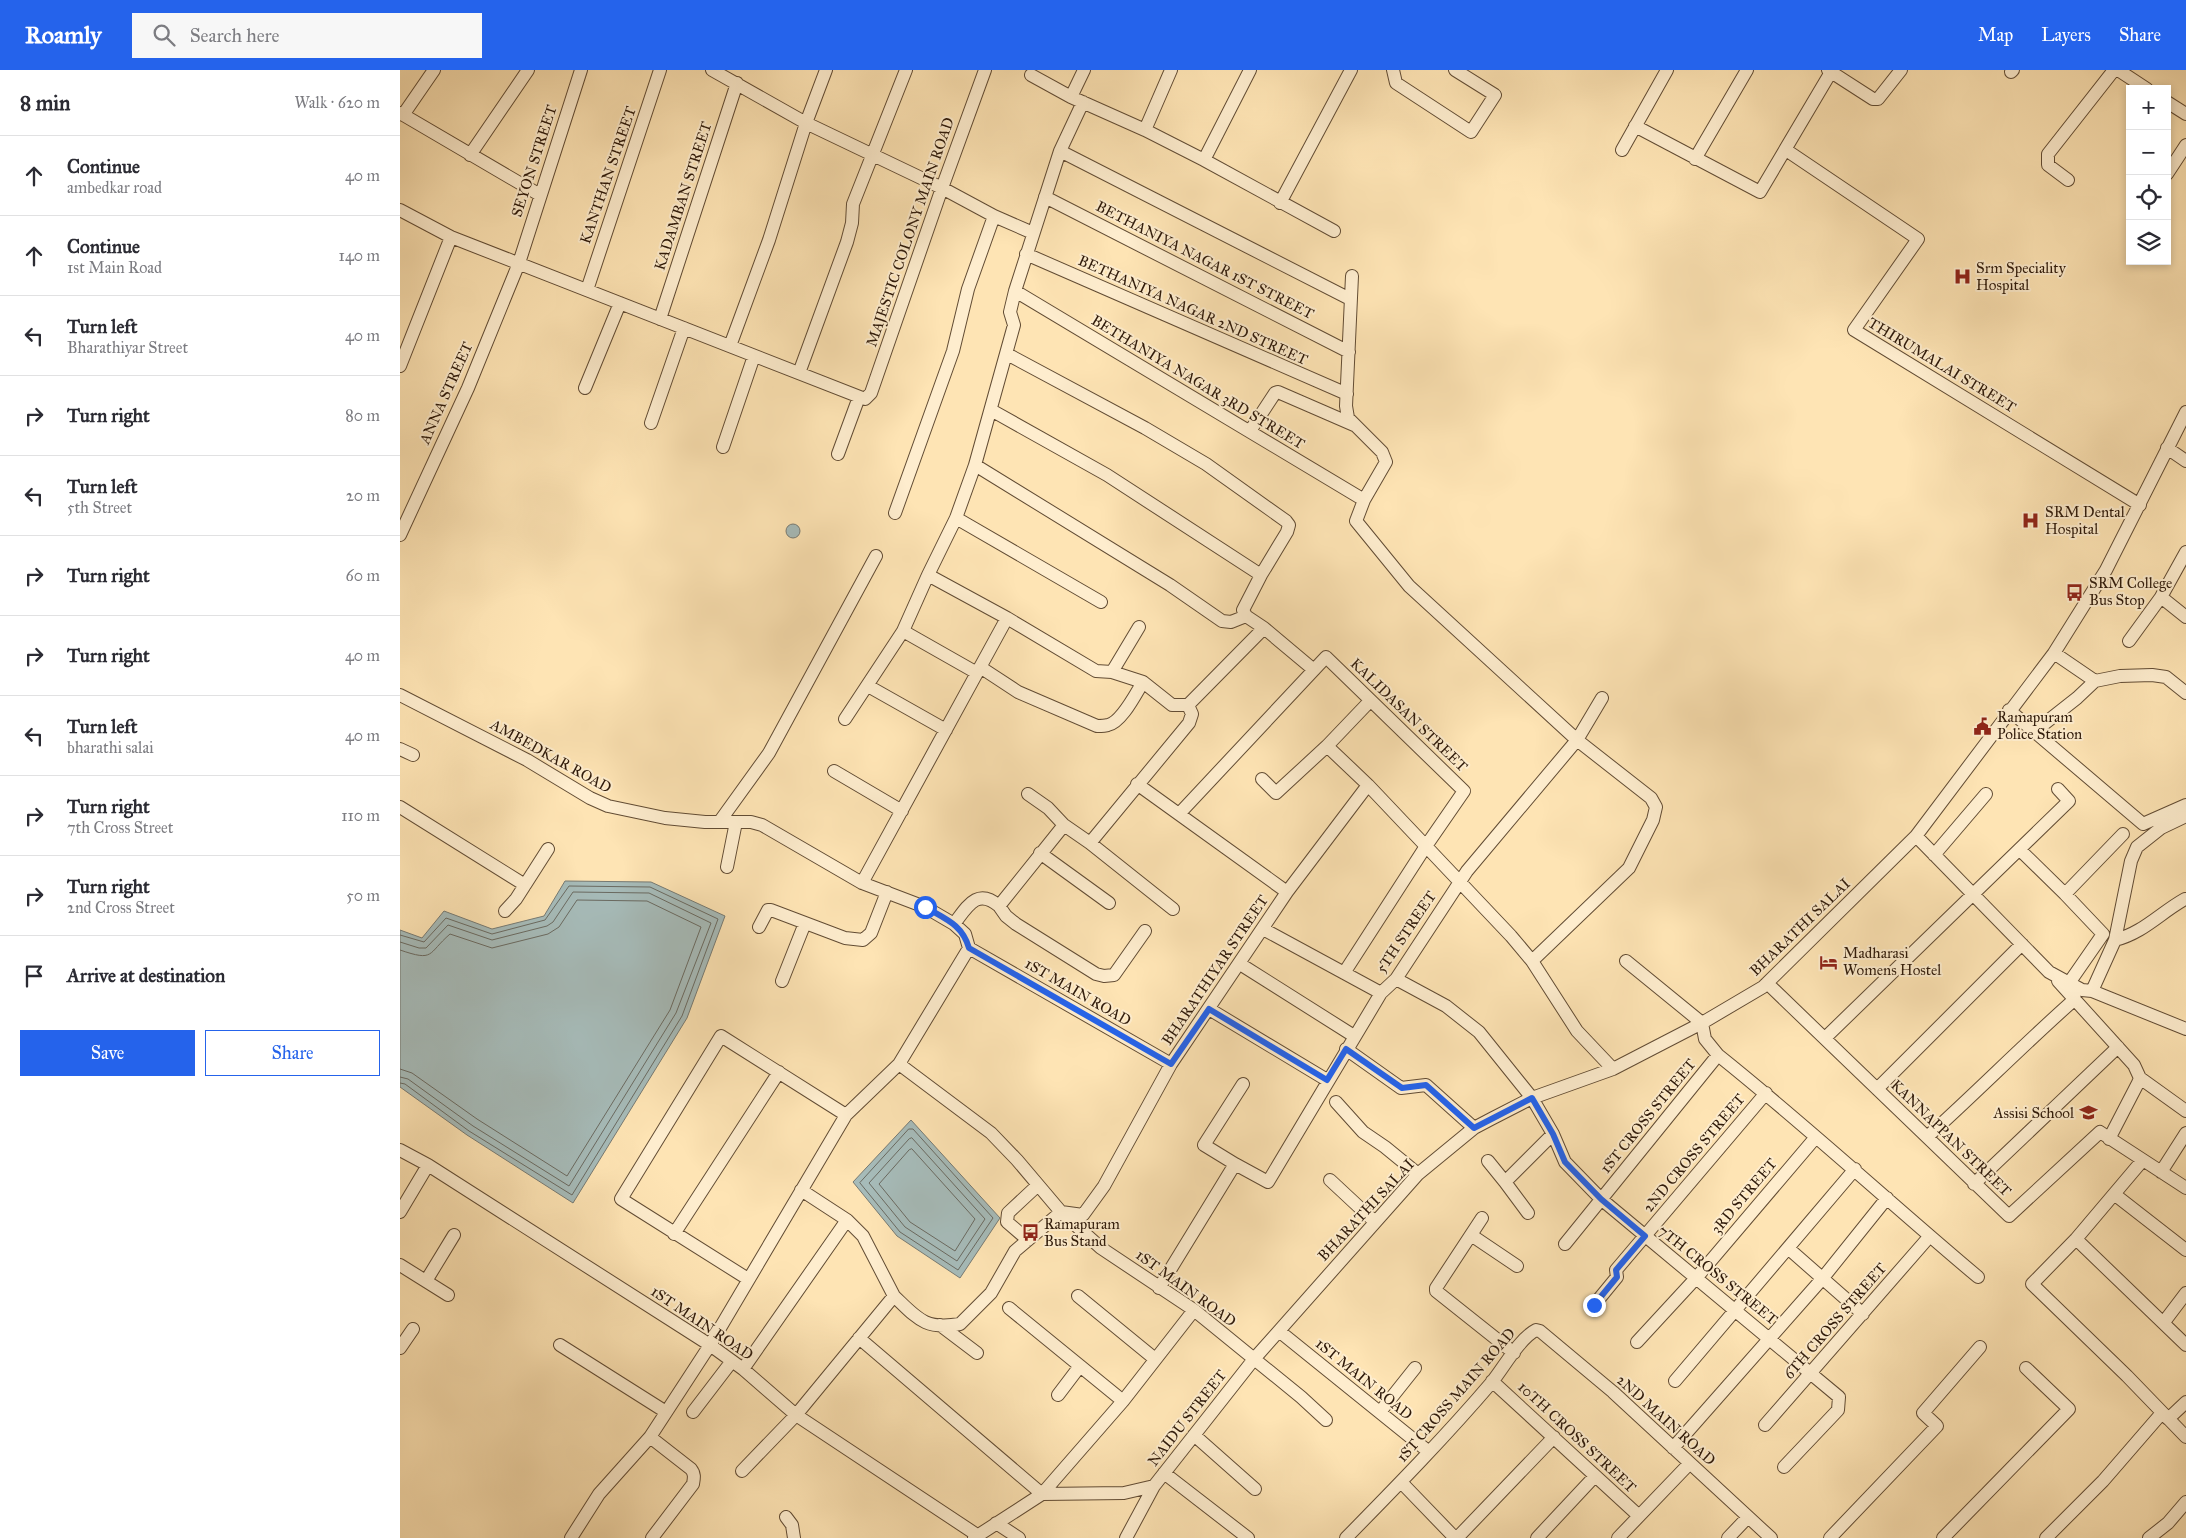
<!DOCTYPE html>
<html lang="en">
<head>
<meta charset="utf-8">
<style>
	body { margin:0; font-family:"IM FELL Great Primer",serif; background:#f7f7f7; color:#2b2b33 }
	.controls { position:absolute; right:15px; top:15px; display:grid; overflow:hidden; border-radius:0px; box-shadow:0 2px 8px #0003 }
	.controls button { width:45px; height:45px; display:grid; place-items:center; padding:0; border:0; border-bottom:1px solid #e1e1e2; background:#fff; color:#2b2b33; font:25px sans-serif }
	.stop { position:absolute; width:15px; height:15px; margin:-11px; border:4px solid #2563eb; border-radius:50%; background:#fff }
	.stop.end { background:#2563eb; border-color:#fff; box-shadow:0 1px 5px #0008 }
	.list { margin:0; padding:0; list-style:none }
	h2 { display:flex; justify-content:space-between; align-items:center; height:65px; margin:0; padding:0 20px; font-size:21px }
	h2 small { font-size:16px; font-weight:400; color:#7c7c81 }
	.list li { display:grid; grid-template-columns:32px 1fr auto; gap:15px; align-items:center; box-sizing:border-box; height:80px; padding:0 20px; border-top:1px solid #e1e1e2 }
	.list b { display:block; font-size:19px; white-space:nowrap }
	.list p { margin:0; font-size:16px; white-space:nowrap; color:#7c7c81 }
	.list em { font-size:16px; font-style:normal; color:#7c7c81 }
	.actions { display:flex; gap:10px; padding:15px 20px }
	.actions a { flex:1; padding:11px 0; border:1px solid #2563eb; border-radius:0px; text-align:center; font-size:18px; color:#2563eb }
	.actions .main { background:#2563eb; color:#fff }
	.icon { flex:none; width:28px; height:28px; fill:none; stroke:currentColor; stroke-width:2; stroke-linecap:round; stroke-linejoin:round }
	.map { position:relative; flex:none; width:1786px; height:1468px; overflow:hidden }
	header { display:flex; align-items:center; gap:30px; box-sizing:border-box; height:70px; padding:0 25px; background:#2563eb; color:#fff }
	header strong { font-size:24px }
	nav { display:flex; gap:28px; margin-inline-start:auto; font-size:18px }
	.search { width:350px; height:45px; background:#f7f7f7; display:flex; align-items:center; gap:12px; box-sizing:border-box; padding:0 18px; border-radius:0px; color:#7c7c81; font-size:19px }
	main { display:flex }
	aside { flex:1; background:#fff }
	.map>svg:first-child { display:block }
	.water { fill:#a6bbb9; stroke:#767a73 }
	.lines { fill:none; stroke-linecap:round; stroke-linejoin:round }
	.shore { stroke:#6a6a61; stroke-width:1 }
	.minor-casing { stroke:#624c34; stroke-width:14 }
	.minor { stroke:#feedce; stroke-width:12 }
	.route { stroke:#2563eb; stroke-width:6 }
	.labels { text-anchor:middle; stroke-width:4; stroke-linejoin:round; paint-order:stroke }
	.street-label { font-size:15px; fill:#2e1909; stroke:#feedce }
	.poi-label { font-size:15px; fill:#2e1909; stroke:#feedce; text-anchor:start }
</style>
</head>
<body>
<header>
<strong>Roamly</strong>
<div class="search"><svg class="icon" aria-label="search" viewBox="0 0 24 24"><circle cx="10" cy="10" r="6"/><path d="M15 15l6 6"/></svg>Search here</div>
<nav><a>Map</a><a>Layers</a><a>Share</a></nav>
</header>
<main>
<aside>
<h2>8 min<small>Walk · 620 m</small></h2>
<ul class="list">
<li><svg class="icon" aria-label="ahead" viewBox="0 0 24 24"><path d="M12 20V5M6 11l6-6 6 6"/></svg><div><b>Continue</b><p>ambedkar road</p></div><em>40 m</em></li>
<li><svg class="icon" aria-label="ahead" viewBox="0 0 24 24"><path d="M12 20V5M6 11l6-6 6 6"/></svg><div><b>Continue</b><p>1st Main Road</p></div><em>140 m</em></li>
<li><svg class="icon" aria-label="left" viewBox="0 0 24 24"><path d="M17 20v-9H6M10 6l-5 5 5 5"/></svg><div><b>Turn left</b><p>Bharathiyar Street</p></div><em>40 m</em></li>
<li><svg class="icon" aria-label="right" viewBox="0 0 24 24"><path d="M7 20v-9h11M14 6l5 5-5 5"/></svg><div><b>Turn right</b></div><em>80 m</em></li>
<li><svg class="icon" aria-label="left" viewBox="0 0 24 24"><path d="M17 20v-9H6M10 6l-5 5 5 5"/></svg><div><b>Turn left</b><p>5th Street</p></div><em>20 m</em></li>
<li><svg class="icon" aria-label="right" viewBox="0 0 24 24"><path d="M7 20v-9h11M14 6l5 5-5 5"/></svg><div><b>Turn right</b></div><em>60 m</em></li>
<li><svg class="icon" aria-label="right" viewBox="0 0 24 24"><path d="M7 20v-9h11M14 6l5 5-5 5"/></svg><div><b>Turn right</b></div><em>40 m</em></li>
<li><svg class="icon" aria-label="left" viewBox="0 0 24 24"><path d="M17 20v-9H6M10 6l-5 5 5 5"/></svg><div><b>Turn left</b><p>bharathi salai</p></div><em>40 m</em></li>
<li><svg class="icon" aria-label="right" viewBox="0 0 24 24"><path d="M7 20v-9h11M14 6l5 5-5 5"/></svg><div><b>Turn right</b><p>7th Cross Street</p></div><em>110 m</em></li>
<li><svg class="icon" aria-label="right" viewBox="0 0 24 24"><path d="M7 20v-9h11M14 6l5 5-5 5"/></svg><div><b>Turn right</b><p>2nd Cross Street</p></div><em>50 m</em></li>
<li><svg class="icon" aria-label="arrive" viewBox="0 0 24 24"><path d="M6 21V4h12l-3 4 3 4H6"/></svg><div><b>Arrive at destination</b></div></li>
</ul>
<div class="actions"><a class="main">Save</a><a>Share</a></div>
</aside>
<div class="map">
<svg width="1786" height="1468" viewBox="0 0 1786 1468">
	<rect width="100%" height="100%" fill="#fee4b4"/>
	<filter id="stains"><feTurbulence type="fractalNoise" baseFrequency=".004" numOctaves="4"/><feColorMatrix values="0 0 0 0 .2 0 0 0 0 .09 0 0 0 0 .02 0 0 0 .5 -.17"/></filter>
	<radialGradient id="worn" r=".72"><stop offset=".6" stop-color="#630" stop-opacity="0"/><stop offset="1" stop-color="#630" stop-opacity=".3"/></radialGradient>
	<path class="water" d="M386 461a7 7 0 1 1 14 0a7 7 0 1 1-14 0Z
		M 165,811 L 251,812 L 325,846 L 287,948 L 173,1133 L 67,1065 L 0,1017 L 0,860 L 22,868 L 44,841 L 92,859 L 144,846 Z
		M 511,1050 L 600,1148 L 560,1208 L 497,1166 L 453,1112 Z"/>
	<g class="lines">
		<path class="shore" d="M 0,865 L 24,872 L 46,848 L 92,864 L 145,850 L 169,816 L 250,817 L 318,849 L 282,946 L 172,1125 L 69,1061 L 5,1014 L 0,1013
			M 0,872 L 19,878 L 26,878 L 48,855 L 92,870 L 147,856 L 153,852 L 173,822 L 249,823 L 311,853 L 276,943 L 169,1116 L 73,1056 L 8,1009 L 0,1007
			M 0,880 C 35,892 27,884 50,864 L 92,878 L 148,864 L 159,857 L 177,830 L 247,831 L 301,857 L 270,940 L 167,1106 L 77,1049 L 12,1003 L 0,999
			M 509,1059 L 513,1059 L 593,1148 L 558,1200 L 500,1162 L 460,1113 Z
			M 512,1068 L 585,1149 L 557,1191 L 505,1157 L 469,1113 L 509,1069 Z
			M 512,1079 L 575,1149 L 555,1181 L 510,1152 L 479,1114 L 509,1080 Z"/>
		<defs>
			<path id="minor" d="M 312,0 L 406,53 L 542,118 L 594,146 L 633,163
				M 684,0 L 671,27 L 745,60 L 804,90 L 934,161
				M 993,0 L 996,13 L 1071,62 L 1095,25 L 1055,0
				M 1428,0 L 1473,29 L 1478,29 L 1501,0
				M 1718,0 L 1747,19
				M 1611,2 L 1613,0
				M 631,5 L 671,27
				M 683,32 L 660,81 L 615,221 L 610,242 L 614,255 L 575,395 L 556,448 L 528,505 L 607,548 L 696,601 L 712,602 L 743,612 L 772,635 L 788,635 L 864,558
				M 1767,32 L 1786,44
				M 0,43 L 140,125
				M 3,45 L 34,0
				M 1235,56 L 1360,122 L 1431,2
				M 745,60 L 771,0
				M 1222,80 L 1267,0
				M 1386,80 L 1518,169 L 1454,260 L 1740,435
				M 660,81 L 950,229
				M 70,85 L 128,0
				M 1295,89 L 1347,0
				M 804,90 L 850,0
				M 1767,104 L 1786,75
				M 1668,110 L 1648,95 L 1648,84 L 1714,0
				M 645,127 L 949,282
				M 880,133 L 951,0
				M 0,140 L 51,167 L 465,329 L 471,323 L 542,118 L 585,0
				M 626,184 L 947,324
				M 187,220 L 260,0
				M 615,221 L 964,430
				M 260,249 L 337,13
				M 330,276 L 369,170 L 406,53 L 426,0
				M 607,284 L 745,358 L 806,394 L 886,451 L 889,455 L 887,462 L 861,505 L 843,540 L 846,546 L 864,558 L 914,600
				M 0,296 L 51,167
				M 399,303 L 447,172 L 452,153 L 453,134 L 506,0
				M 185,318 L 220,233
				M 591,340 L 707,405 L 861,505
				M 251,353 L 284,258
				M 850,361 L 875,323 L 878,322 L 954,355
				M 323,377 L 354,286
				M 1767,378 L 1786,391
				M 438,384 L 459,327
				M 575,395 L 770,515 L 822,551 L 831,552 L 846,546
				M 495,443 L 553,281 L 568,219 L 594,146
				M 556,448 L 701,532
				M 0,465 L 68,318 L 119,193 L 181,0
				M 1786,482 L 1761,527 L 1786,547
				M 503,561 L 577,603
				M 1729,571 L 1761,527
				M 1654,583 L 1695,611
				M 580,597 L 618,622 L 697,656 C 700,656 705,656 708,655 C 722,652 736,623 743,612
				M 712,602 L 739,557
				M 468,616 L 546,660
				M 0,625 L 127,690 L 190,728 L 208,736 L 265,748 L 305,752 L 351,752 L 362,755 L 462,813 L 525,837 L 554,854 L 565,864 L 569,878 L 499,994 L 446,1045 L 310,1275 L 250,1367 L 199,1424 L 171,1468
				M 1609,640 L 1743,754 L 1786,735
				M 445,649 L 503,561 L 528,505
				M 1635,661 L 1677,628 L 1695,611 L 1720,606 L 1752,605 L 1766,607 L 1786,623
				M 927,676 L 968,715 L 1111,866 L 1132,891 L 1177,961 L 1213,999
				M 0,679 L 13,685
				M 434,701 L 502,741
				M 862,709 L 876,723 L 927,676 L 970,631
				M 737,714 L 887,822
				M 628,724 L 648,738 L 664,755
				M 0,737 L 125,815
				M 779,744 L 926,587 L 1064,721 L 1026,776 L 944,903
				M 320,751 L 369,683 L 476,486
				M 1516,766 L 1649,902 L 1682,920 L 1692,921 L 1786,959
				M 690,773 L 773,839
				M 1620,780 L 1665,824
				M 640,783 L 709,833
				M 1534,785 L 1586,724
				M 327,797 L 336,752
				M 462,813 L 607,548
				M 599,836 L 606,846 L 616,854 L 696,904 L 704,906 L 714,905 L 745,861
				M 105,841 L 116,829 L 148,779
				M 554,854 C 567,837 577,817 599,836 L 664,755 L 690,773 L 789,653 L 792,644 L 788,635
				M 359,857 L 368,840 L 371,840 L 445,868 L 463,870 L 471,863 L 487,822
				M 863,859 L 981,923
				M 1715,870 C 1743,863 1760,843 1785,829
				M 569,878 L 771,994
				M 1132,891 L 1229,798 L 1253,750 L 1256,737 L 1251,728 L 1177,670 L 1202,628
				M 1226,891 L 1302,953 L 1305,969 L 1318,985 C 1407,1056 1491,1134 1578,1207
				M 840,894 L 954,966
				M 996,909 L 1046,936 L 1079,962 L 1132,1028 L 1153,1064 L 1165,1092 L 1201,1129 L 1439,1327 L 1438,1340 L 1384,1397
				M 382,911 L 405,853
				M 1658,911 L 1734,995 L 1740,1008 L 1738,1013 L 1709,1069
				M 1367,913 L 1609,1146 L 1700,1062 L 1786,1118
				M 1669,913 L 1703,864 L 1665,824 L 1723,764
				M 1692,921 L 1715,870 L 1731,791 L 1737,777 L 1761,758 L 1786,746
				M 809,939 L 927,1010
				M 1425,968 L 1669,731 L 1658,719
				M 946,979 L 1001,1018 L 1026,1015 L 1074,1058
				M 499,994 L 591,1063 L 617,1090 L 661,1142 L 701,1178 L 794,1240 L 901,1327 L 926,1350
				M 1740,1008 L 1786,1041
				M 1477,1019 L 1622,874
				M 936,1032 L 963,1062 L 985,1077 L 1018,1104
				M 1527,1067 C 1577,1022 1624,974 1675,929
				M 0,1080 L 28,1095 L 310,1275 L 343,1299 L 396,1345 L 577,1465
				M 1088,1091 L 1105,1112 L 1153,1064
				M 1742,1091 L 1676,1169 L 1632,1214 L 1727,1306 L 1786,1367
				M 835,1094 L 868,1112 L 981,923 L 996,909 L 1067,801 L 1177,670 L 1009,516 L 956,451 L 964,430 L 986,392 L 982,382 L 948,348 L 946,336 L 952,206
				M 1761,1102 L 1786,1063
				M 930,1110 L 974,1151
				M 1105,1112 L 1128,1143
				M 1574,1114 L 1718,977
				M 1714,1124 L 1786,1180
				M 0,1142 L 28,1095
				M 1082,1148 L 1036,1218 L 1036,1221 L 1114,1283
				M 274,1164 L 379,1002
				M 1071,1165 L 1117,1196
				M 1676,1169 L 1786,1275
				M 628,1170 L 607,1152 L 608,1143 L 638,1115
				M 1165,1174 L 1318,985
				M 1389,1179 L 1463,1244
				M 0,1195 L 48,1225
				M 348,1209 L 221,1129 L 321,966 L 446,1045
				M 26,1211 L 54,1165
				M 759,1218 L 835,1094 L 804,1075 L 843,1014
				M 494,1226 C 518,1249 525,1260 560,1254 L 591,1223 L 615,1181 L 661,1142 L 683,1145 L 704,1116 L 771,994 L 887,822 L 968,715
				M 678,1226 L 755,1289
				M 1194,1235 L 1217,1207 L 1216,1200 L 1366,1023
				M 609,1238 L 723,1331 L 794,1240
				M 1764,1252 L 1786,1223
				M 540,1255 L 577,1283
				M 879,1261 L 1029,1382
				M 459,1268 L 642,1424 L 723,1331
				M 1237,1272 L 1297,1207 L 1416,1067
				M 160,1275 L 266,1342
				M 0,1278 L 13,1259
				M 343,1299 L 447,1150
				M 1092,1311 L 1239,1446
				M 1275,1311 L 1455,1099
				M 658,1325 L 680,1296
				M 293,1342 L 332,1291
				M 980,1342 L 1015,1298
				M 1768,1349 L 1786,1332
				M 1365,1355 L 1529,1167
				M 794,1365 L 855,1419
				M 250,1367 L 291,1399 C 295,1404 294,1408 293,1414 L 252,1468
				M 1273,1378 L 1422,1209 L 1487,1128
				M 342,1401 L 396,1345 L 494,1226 L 463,1166 L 447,1150 L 401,1120
				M 764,1403 L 848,1468
				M 1001,1412 L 1055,1468
				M 386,1447 L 392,1455 L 394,1468
				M 596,1453 L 619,1468
				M 574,1468 L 642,1424 L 724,1423 L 754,1416 L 854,1289 L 1018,1104 L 1074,1058 L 1093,1048 L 1132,1028 L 1213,999 L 1302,953 L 1363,917 L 1516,766 L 1654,583 L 1706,500 L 1786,342
				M 726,1468 L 754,1416
				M 946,1468 C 996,1417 1046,1366 1092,1312 C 1104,1297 1120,1268 1136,1260 L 1140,1261 L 1213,1322 L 1371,1468
				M 1057,1468 L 1154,1367
				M 1137,1468 L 1195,1406
				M 1218,1468 L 1290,1393
				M 1328,1468 L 1348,1447
				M 1430,1468 L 1537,1356 L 1523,1343 L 1580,1277
				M 1543,1468 L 1669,1339 L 1626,1298
				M 1646,1468 L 1703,1411 L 1761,1344
				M 1749,1468 L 1768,1453 L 1786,1432"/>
		</defs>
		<use href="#minor" class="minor-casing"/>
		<use href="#minor" class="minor"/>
	</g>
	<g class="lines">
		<path class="route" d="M 525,837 C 545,849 562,854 569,878 L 771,994 L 809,939 L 927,1010 L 946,979 L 1002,1018 L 1026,1015 L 1074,1058 L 1132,1028 L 1153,1064 L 1165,1092 L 1201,1129 L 1245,1166 L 1216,1200 L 1217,1207 L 1194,1235"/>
	</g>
	<defs>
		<symbol id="hospital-bare" viewBox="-9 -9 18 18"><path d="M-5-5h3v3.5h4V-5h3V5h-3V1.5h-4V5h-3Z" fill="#8f2418" stroke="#feedce" stroke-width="2.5" paint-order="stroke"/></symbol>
		<symbol id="bus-bare" viewBox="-9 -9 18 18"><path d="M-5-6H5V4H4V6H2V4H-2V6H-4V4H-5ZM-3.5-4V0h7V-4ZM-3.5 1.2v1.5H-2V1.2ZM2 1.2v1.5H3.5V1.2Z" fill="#8f2418" stroke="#feedce" stroke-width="2.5" paint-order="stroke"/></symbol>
		<symbol id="civic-bare" viewBox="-9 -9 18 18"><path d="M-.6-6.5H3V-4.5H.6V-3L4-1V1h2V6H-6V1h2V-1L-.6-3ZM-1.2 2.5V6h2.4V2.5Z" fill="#8f2418" stroke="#feedce" stroke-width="2.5" paint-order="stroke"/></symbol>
		<symbol id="hotel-bare" viewBox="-9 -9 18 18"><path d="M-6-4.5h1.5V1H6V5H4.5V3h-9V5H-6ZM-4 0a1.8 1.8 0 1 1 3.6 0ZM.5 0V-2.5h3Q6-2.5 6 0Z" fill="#8f2418" stroke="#feedce" stroke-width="2.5" paint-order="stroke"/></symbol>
		<symbol id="school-bare" viewBox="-9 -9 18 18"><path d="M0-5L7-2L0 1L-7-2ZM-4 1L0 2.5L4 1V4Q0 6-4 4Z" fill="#8f2418" stroke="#feedce" stroke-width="2.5" paint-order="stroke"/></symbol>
	</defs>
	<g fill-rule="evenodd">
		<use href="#hospital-bare" x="1550" y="194" width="25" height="25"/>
		<use href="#hospital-bare" x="1618" y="438" width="25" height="25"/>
		<use href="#bus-bare" x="1662" y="510" width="25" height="25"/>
		<use href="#civic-bare" x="1570" y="644" width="25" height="25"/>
		<use href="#hotel-bare" x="1416" y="880" width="25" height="25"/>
		<use href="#school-bare" x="1676" y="1030" width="25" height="25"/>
		<use href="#bus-bare" x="618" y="1150" width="25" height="25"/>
	</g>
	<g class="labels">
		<g class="street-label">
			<text transform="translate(134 91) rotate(-72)" y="5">SEYON STREET</text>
			<text transform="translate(208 105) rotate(-71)" y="5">KANTHAN STREET</text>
			<text transform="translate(283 126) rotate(-72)" y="5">KADAMBAN STREET</text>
			<text transform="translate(510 162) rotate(-71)" y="5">MAJESTIC COLONY MAIN ROAD</text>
			<text transform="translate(805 190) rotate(27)" y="5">BETHANIYA NAGAR 1ST STREET</text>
			<text transform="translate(793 240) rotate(24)" y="5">BETHANIYA NAGAR 2ND STREET</text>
			<text transform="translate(1542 295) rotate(31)" y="5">THIRUMALAI STREET</text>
			<text transform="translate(798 312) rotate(31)" y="5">BETHANIYA NAGAR 3RD STREET</text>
			<text transform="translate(46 323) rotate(-66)" y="5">ANNA STREET</text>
			<text transform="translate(1009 645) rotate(44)" y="5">KALIDASAN STREET</text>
			<text transform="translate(151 686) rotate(29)" y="5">AMBEDKAR ROAD</text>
			<text transform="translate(1400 857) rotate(-44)" y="5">BHARATHI SALAI</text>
			<text transform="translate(1006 862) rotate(-56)" y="5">5TH STREET</text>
			<text transform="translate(815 900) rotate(-56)" y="5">BHARATHIYAR STREET</text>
			<text transform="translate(678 922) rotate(30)" y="5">1ST MAIN ROAD</text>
			<text transform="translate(1248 1046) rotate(-51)" y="5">1ST CROSS STREET</text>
			<text transform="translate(1551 1068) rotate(44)" y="5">KANNAPPAN STREET</text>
			<text transform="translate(1294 1083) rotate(-50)" y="5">2ND CROSS STREET</text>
			<text transform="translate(1344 1126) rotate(-50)" y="5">3RD STREET</text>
			<text transform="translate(966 1140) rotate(-47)" y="5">BHARATHI SALAI</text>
			<text transform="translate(1318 1205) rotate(39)" y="5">7TH CROSS STREET</text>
			<text transform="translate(786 1218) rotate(36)" y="5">1ST MAIN ROAD</text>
			<text transform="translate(1435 1251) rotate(-49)" y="5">6TH CROSS STREET</text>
			<text transform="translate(302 1253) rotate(34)" y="5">1ST MAIN ROAD</text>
			<text transform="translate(964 1309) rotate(39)" y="5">1ST MAIN ROAD</text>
			<text transform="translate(1056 1325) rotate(-49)" y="5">1ST CROSS MAIN ROAD</text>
			<text transform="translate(787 1348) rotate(-52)" y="5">NAIDU STREET</text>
			<text transform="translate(1266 1350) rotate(42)" y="5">2ND MAIN ROAD</text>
			<text transform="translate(1177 1367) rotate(43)" y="5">10TH CROSS STREET</text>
		</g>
		<g class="poi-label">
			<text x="1576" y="203">Srm Speciality<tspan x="1576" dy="17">Hospital</tspan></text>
			<text x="1645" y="447">SRM Dental<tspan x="1645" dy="17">Hospital</tspan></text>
			<text x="1689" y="518">SRM College<tspan x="1689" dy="17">Bus Stop</tspan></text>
			<text x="1597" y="652">Ramapuram<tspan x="1597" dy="17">Police Station</tspan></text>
			<text x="1443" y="888">Madharasi<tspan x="1443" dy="17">Womens Hostel</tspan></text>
			<text x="1674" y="1048" text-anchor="end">Assisi School</text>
			<text x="644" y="1159">Ramapuram<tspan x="644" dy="17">Bus Stand</tspan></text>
		</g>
	</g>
	<rect width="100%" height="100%" filter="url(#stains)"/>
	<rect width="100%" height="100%" fill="url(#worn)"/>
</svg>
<div class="controls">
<button>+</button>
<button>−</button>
<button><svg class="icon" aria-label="locate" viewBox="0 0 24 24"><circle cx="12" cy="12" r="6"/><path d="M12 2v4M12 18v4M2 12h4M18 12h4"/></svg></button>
<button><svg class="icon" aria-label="layers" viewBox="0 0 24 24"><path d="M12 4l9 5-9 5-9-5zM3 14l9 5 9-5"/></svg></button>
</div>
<div class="stop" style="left:525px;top:837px"></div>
<div class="stop end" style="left:1194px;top:1235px"></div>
</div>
</main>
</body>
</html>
